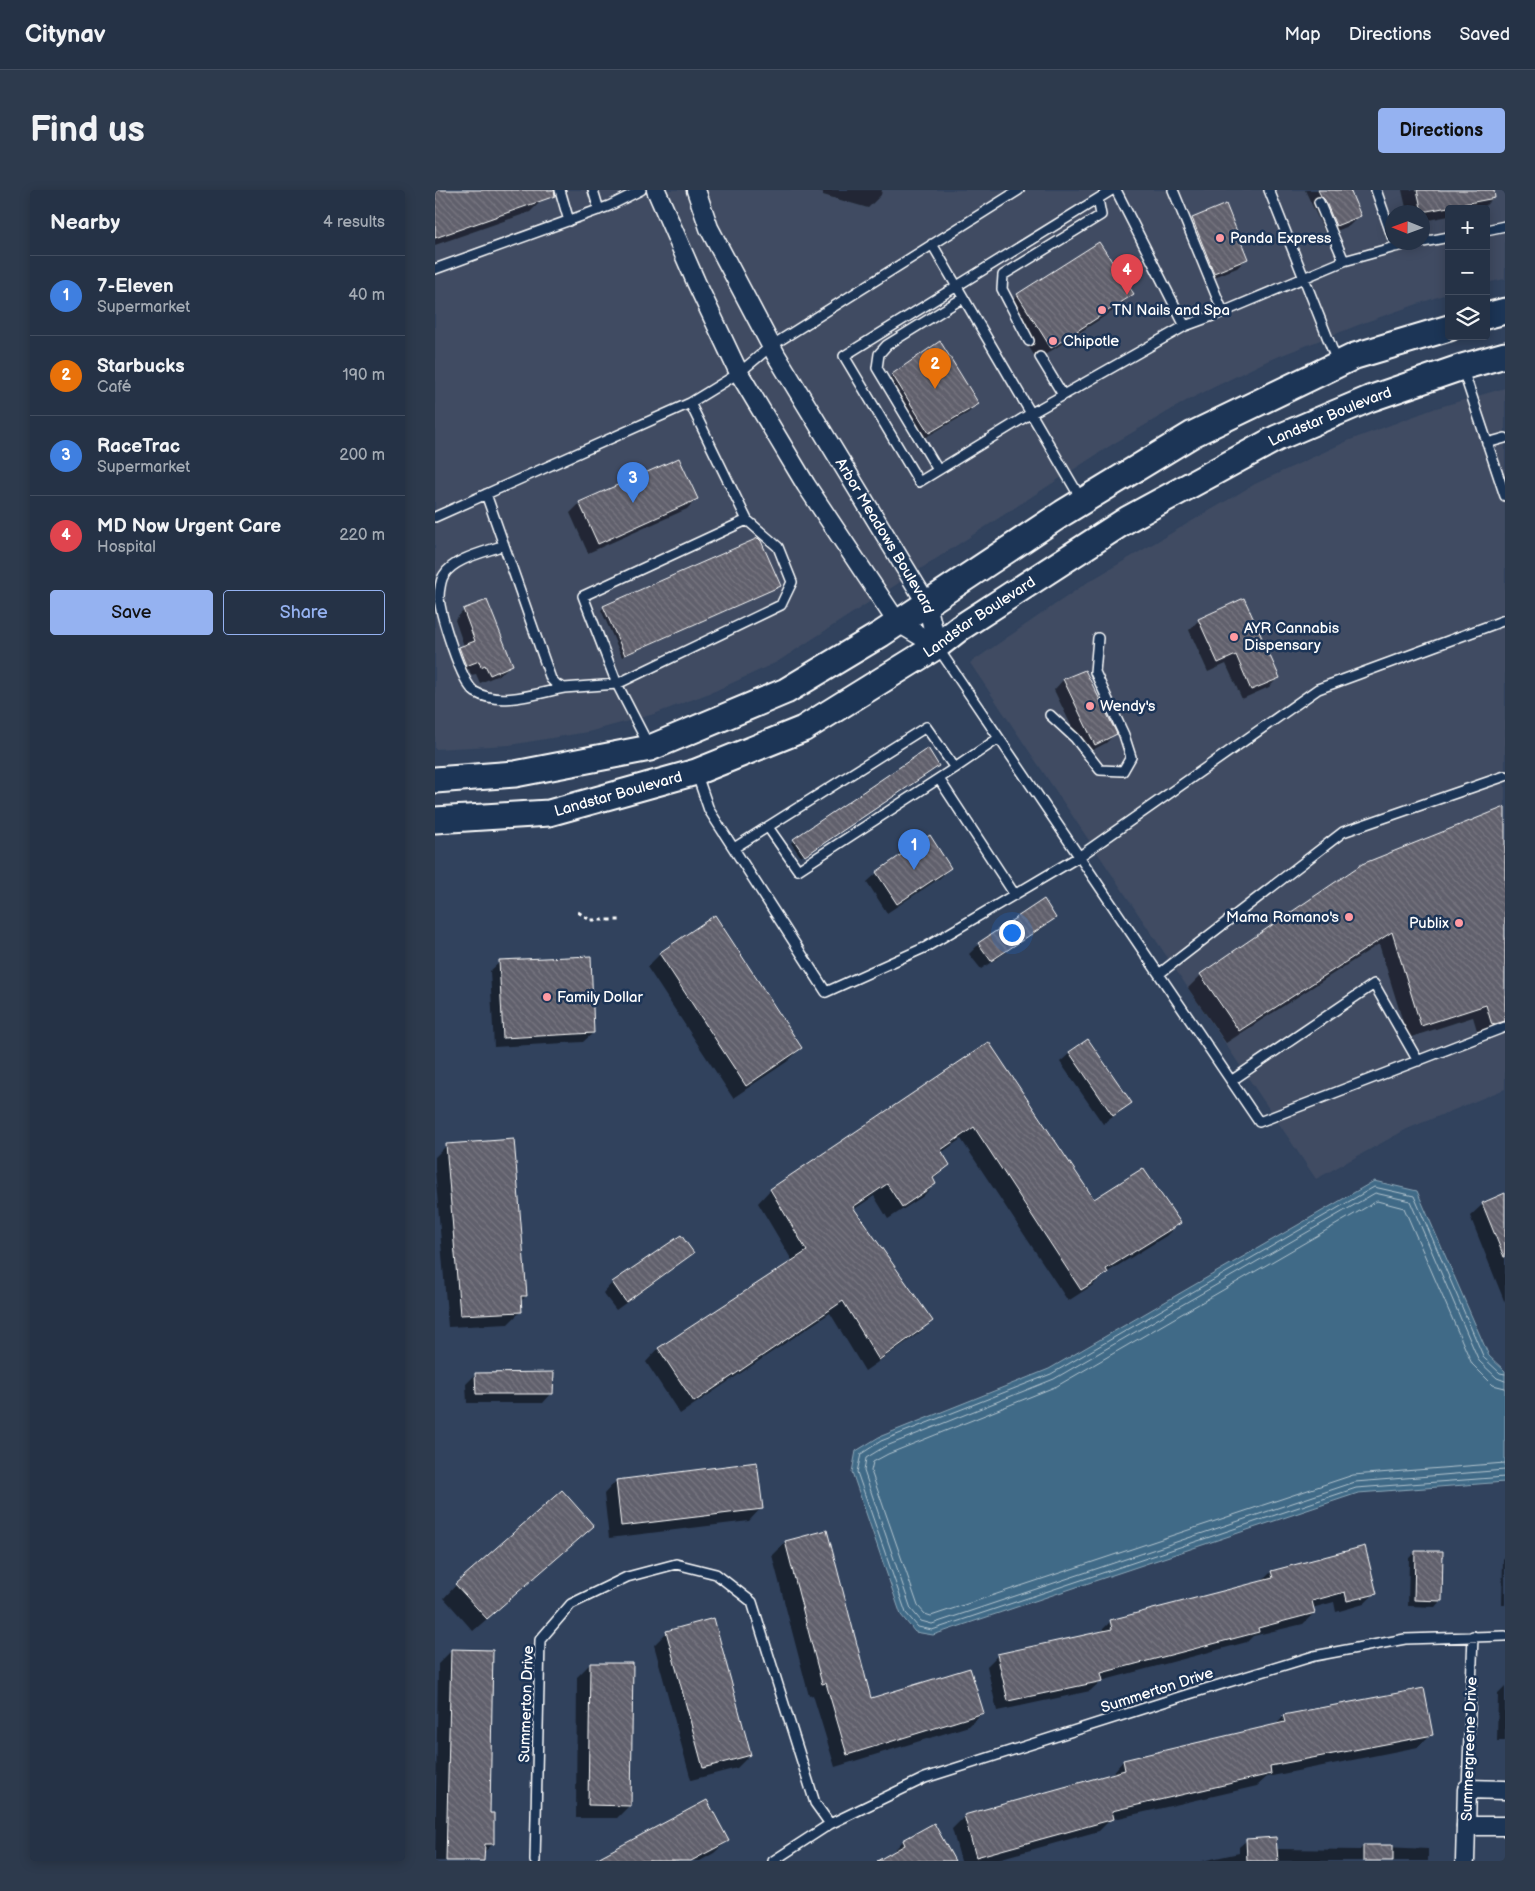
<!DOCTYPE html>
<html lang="en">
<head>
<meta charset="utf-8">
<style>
	body { margin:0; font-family:"Balsamiq Sans",sans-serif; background:#2d3a4d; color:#f1f3f6 }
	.controls { position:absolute; right:15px; top:15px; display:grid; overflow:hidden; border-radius:5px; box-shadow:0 2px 12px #0003 }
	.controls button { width:45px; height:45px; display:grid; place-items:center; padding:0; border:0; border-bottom:1px solid #424d5f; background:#253246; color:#f1f3f6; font:25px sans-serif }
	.compass { position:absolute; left:950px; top:15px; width:45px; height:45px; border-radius:50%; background:#253246; box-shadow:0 2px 12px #0003; rotate:271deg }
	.you { position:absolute; left:576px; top:742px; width:18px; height:18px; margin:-12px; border:4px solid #fff; border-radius:50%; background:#1a73e8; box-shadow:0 0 0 8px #1a73e833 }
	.badge { display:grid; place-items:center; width:32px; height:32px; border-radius:50%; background:#95b2f1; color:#fff; font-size:16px; font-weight:700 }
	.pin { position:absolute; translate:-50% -41px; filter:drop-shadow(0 1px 2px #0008) }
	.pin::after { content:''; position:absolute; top:26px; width:18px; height:15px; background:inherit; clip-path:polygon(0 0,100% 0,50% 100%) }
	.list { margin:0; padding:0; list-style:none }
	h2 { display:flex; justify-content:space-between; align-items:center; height:65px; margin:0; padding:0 20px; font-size:21px }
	h2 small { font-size:16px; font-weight:400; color:#a3aab3 }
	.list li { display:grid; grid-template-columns:32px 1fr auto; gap:15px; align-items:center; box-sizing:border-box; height:80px; padding:0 20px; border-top:1px solid #424d5f }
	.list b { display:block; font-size:19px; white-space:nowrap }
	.list p { margin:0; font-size:16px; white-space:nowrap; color:#a3aab3 }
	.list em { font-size:16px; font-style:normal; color:#a3aab3 }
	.actions { display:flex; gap:10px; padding:15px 20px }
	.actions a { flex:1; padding:11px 0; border:1px solid #95b2f1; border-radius:5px; text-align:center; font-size:18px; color:#95b2f1 }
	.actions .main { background:#95b2f1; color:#111 }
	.icon { flex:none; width:28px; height:28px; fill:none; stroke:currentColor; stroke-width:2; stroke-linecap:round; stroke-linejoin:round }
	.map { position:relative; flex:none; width:1070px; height:1671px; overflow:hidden; border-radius:5px }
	header { display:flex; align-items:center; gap:30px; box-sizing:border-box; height:70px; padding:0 25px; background:#253246; border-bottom:1px solid #424d5f }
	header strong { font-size:24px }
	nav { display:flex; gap:28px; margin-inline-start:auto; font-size:18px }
	.intro { display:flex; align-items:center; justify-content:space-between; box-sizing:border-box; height:120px; padding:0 30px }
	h1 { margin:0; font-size:35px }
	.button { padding:12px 22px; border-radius:5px; background:#95b2f1; color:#111; font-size:18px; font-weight:700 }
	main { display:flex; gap:30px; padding:0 30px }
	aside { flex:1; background:#253246; border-radius:5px; box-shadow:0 2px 12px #0003 }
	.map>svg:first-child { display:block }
	.built { fill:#3f4b62; fill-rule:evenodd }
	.water { fill:#406b87; stroke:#8ca6b7 }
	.shadow { fill:#0007 }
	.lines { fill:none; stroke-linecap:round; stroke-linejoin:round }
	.shore { stroke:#b3c4cf; stroke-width:1 }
	.building { fill:url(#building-back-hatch); stroke:#fff }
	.lane-casing { stroke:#fff; stroke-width:12 }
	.street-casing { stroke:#fff; stroke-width:21 }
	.secondary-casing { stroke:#fff; stroke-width:29 }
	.path { stroke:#fff; stroke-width:3; stroke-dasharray:4 4; stroke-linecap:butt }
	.lane { stroke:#1d3557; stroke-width:9 }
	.street { stroke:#1d3557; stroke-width:18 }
	.secondary { stroke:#1d3557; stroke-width:25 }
	.poi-dot { fill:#ff9aa2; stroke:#1d3557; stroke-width:2 }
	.labels { text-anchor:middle; stroke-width:5; stroke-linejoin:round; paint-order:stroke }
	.poi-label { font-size:15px; fill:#fff; stroke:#1d3557; text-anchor:start }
	.street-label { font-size:15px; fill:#fff; stroke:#1d3557 }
</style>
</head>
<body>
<header>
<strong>Citynav</strong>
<nav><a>Map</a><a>Directions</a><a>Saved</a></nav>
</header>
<div class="intro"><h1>Find us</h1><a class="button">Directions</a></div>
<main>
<aside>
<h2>Nearby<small>4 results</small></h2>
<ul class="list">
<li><span class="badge" style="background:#3f7fe0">1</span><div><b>7-Eleven</b><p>Supermarket</p></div><em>40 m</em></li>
<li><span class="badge" style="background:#e8710a">2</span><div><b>Starbucks</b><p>Café</p></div><em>190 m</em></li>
<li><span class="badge" style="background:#3f7fe0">3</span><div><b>RaceTrac</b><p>Supermarket</p></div><em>200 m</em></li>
<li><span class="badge" style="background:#e0444e">4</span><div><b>MD Now Urgent Care</b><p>Hospital</p></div><em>220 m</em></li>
</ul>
<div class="actions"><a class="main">Save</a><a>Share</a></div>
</aside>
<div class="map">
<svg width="1070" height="1671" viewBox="0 0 1070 1671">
	<defs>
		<pattern id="building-back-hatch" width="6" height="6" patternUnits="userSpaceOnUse" patternTransform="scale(1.25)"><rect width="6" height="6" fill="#61606c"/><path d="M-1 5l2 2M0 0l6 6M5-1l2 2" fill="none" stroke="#797882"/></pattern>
	</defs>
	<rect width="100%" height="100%" fill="#31425d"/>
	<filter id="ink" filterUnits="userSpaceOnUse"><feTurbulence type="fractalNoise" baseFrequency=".02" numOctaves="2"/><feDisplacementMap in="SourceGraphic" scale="10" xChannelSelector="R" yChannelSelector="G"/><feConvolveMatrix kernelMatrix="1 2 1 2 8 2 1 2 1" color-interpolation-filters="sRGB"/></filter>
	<g filter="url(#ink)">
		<path class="built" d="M 0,0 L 1070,0 L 1070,89 L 1051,93 L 1051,19 L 1014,19 L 1014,103 L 931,132 L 832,171 L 751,211 L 678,254 L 342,472 L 280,501 L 219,524 L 153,542 L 75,555 L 0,559 ZM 958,22 L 988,22 L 988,52 L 958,52 Z
			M 1070,198 L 1070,899 L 972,939 L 881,989 L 535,473 L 653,392 L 820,294 L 915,250 L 1001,218 Z"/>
		<path class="water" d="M 939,991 L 982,1001 L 1054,1166 L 1070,1181 L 1070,1292 L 923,1303 L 498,1445 L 480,1442 L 466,1425 L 417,1282 L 421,1261 L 444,1247 L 614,1179 Z"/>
		<path class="shadow" d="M 0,0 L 104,0 L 108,9 L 95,22 L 0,55 Z
			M 379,0 L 447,0 L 446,5 L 433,18 L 388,5 L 388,2 Z
			M 870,0 L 914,0 L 924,26 L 914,36 L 891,45 Z
			M 967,0 L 1057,0 L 1059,7 L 1047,19 L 1014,19 L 1014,26 L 988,31 L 988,22 L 972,22 Z
			M 791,16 L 812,68 L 802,78 L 769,91 L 748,39 L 757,29 Z
			M 664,53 L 697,104 L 684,117 L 602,170 L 570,118 L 582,105 Z
			M 505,153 L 542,214 L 533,223 L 484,251 L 448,194 L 457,185 Z
			M 261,309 L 252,319 L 153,363 L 135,323 L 145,313 Z
			M 344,395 L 341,398 L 187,467 L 166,420 L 169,417 Z
			M 29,420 L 76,475 L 66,484 L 45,493 L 41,484 L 36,485 L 34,479 L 21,484 L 15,467 L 24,458 L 29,456 L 20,430 Z
			M 764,430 L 843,488 L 834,497 L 807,509 L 791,474 L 773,482 L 754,440 Z
			M 649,481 L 680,544 L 671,553 L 650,564 L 619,500 L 628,490 Z
			M 500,579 L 366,667 L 356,653 L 359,650 Z
			M 1070,618 L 1070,840 L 1044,847 L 1038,827 L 973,848 L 944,754 L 791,853 L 753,798 L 766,785 Z
			M 515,678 L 505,688 L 452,723 L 432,692 L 442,683 Z
			M 608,711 L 619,728 L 609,737 L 546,779 L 534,764 L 544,754 Z
			M 279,727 L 366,858 L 353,871 L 298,908 L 212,777 L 225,764 Z
			M 65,772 L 158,843 L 148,852 L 59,857 L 55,781 Z
			M 554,854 L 659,1011 L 744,1033 L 731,1046 L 671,1083 L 658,1095 L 633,1111 L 526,949 L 506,963 L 514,975 L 498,990 L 500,994 L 487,1007 L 453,1029 L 439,1006 L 418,1020 L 496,1131 L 483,1144 L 430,1181 L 395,1123 L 245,1224 L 211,1172 L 223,1159 L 358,1072 L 323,1013 L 335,1000 Z
			M 635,863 L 695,913 L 685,922 L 668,934 L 625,872 Z
			M 12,955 L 91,1106 L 86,1111 L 86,1121 L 73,1134 L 13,1137 L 0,979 L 0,967 Z
			M 1070,1005 L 1070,1113 L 1035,1026 L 1048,1014 Z
			M 246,1046 L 257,1063 L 247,1072 L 181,1120 L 168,1103 L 177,1093 Z
			M 41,1184 L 117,1203 L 108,1213 L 32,1213 L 31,1194 Z
			M 181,1291 L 326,1318 L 314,1331 L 174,1348 L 169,1304 Z
			M 391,1341 L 435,1509 L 547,1523 L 534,1536 L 400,1577 L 378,1505 L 374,1506 L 337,1365 L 350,1352 Z
			M 144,1349 L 38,1441 L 9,1408 L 21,1395 Z
			M 980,1362 L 1006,1410 L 1000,1417 L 973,1416 L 974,1368 Z
			M 1070,1367 L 1070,1415 L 1067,1415 L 1068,1369 Z
			M 836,1382 L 940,1403 L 929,1414 L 901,1422 L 899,1412 L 877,1418 L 879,1423 L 868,1434 L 818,1446 L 812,1452 L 666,1491 L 655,1501 L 562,1521 L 552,1476 L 563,1465 L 665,1442 L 676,1431 L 826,1392 Z
			M 232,1442 L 315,1565 L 302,1578 L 256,1590 L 219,1455 Z
			M 16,1461 L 53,1625 L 58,1654 L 48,1663 L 48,1671 L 0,1671 L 3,1474 Z
			M 155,1474 L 195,1615 L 182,1628 L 141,1628 L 142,1487 Z
			M 1070,1497 L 1070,1551 L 1062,1551 L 1063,1504 Z
			M 849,1526 L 996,1544 L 983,1557 L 832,1587 L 822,1596 L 675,1630 L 664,1641 L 556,1671 L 526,1671 L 517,1639 L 530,1626 L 676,1585 L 688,1571 L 840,1536 Z
			M 812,1650 L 841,1659 L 925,1660 L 928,1656 L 993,1659 L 993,1671 L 767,1671 L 804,1663 L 804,1657 Z
			M 292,1651 L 279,1663 L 265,1671 L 159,1671 Z
			M 468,1651 L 519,1671 L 445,1671 L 456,1664 Z"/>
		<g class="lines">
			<path class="shore" d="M 1070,1184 L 1065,1183 L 1049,1168 L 979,1006 L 939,997 L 616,1184 L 446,1251 L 426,1264 L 422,1282 L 471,1423 L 483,1437 L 497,1440 L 921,1298 L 1070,1287
				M 1070,1191 L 1062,1188 L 1044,1171 L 975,1011 L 940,1003 L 619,1189 L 449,1257 L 431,1268 L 429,1281 L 476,1419 L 486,1431 L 497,1434 L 920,1292 L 1070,1280
				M 1070,1198 L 1058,1195 L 1037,1174 L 969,1018 L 942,1011 L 622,1196 L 453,1264 L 438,1272 L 436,1281 L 483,1416 L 490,1424 L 496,1426 L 918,1285 L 1070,1273"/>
		</g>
		<path class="building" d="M 0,0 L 119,0 L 120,6 L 0,48 Z
			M 883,0 L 915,0 L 926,26 L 901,36 L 890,10 L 886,6 Z
			M 982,0 L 1059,0 L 1060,8 L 987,22 Z
			M 791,14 L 813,69 L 779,83 L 757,28 Z
			M 664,52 L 699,104 L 616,158 L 582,104 Z
			M 505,151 L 544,214 L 494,243 L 457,184 Z
			M 244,268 L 263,309 L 163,354 L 144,312 Z
			M 323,348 L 326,351 L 346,396 L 190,465 L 168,416 Z
			M 809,408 L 845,488 L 816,500 L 801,465 L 783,473 L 763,429 Z
			M 52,410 L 78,475 L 55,485 L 50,475 L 46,477 L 44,471 L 31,476 L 24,457 L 40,451 L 28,419 Z
			M 650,480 L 682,544 L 660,555 L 628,489 Z
			M 493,558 L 504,576 L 370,666 L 358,649 Z
			M 1070,617 L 1070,831 L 1057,835 L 1051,815 L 986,836 L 957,742 L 804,841 L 765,784 L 927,674 Z
			M 495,645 L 516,678 L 462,714 L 441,682 Z
			M 609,709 L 621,728 L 556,771 L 543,753 Z
			M 280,725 L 367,858 L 311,896 L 224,763 Z
			M 156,766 L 159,843 L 68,848 L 64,770 Z
			M 653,849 L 697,913 L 678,926 L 634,862 Z
			M 554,852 L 659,1009 L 708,978 L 746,1033 L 671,1079 L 673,1083 L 646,1100 L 539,937 L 506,960 L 515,975 L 498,988 L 501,994 L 467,1017 L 452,994 L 418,1017 L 498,1131 L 444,1170 L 408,1111 L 259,1212 L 223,1158 L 372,1061 L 335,999 Z
			M 79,949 L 92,1106 L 86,1106 L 87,1122 L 25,1125 L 11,954 Z
			M 1070,1003 L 1070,1067 L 1069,1067 L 1047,1013 Z
			M 246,1045 L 259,1063 L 191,1112 L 177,1092 Z
			M 119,1182 L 118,1204 L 41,1204 L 40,1183 Z
			M 322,1272 L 328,1319 L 186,1336 L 181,1290 Z
			M 127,1300 L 159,1336 L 52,1429 L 20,1394 Z
			M 392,1340 L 436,1508 L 535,1478 L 549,1523 L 412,1565 L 391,1493 L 387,1494 L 350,1351 Z
			M 930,1356 L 942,1404 L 912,1411 L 910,1402 L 877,1411 L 880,1423 L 823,1438 L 824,1442 L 666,1483 L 668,1491 L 573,1511 L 562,1464 L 677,1439 L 675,1430 L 838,1388 L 836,1381 Z
			M 980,1361 L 1008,1361 L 1007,1411 L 979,1410 Z
			M 279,1428 L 316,1565 L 268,1578 L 231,1441 Z
			M 16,1459 L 58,1460 L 55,1623 L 59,1623 L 59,1654 L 50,1654 L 49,1671 L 11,1671 Z
			M 155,1473 L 198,1473 L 196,1616 L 153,1615 Z
			M 989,1498 L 998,1545 L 835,1576 L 836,1584 L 677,1621 L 679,1629 L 541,1667 L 529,1625 L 690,1580 L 688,1570 L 850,1532 L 848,1525 Z
			M 272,1610 L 294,1651 L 256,1671 L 157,1671 Z
			M 499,1633 L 520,1671 L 442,1671 L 470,1655 L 468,1650 Z
			M 841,1647 L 843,1671 L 812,1671 L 811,1649 Z
			M 928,1655 L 958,1655 L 958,1671 L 928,1671 Z"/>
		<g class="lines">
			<defs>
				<path id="lane" d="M 125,0 L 134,31
					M 158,0 L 164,20
					M 677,0 L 409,166 L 484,292 L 595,224 L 750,136 L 681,0
					M 738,0 L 788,122
					M 834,0 L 903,174
					M 941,0 L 958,49
					M 884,12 L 909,71
					M 1051,40 L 1070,36
					M 988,52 L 1014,47
					M 497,54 L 646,309
					M 0,79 L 174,16 L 206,0
					M 750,136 L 788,122 L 909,71 L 960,57 L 983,52
					M 594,151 L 567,99 L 568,85 L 666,25 L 663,9
					M 605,167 L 628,205
					M 1027,177 L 1070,306
					M 1052,253 L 1070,248
					M 503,280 L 442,178 L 444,164 L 452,155 L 528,108
					M 51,304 L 116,489 L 122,495 L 129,498 L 182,494 L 346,415 L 357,392 L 343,357 L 312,330
					M 0,327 L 255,213
					M 69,355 C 51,362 19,368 9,385 C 6,389 4,401 4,407 C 5,423 26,493 40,502 C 65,517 103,503 129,498
					M 503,458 L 824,932 L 1070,837
					M 615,525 L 640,548 L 665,580 L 688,581 L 696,567 L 689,545 L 660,482 L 663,448
					M 214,556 L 182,494 L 148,406 L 312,330 L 255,213 L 304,183 L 336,156 L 584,0
					M 261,582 L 274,620 L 391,802 L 491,757 L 645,666 L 883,499 L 1070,430
					M 504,589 L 580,705
					M 333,637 L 363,680 L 520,578
					M 299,658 L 491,537 L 520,578 L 564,548
					M 724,784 L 908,642 L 1070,586
					M 796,891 L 939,794 L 983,871
					M 1032,1599 L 1038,1446
					M 100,1671 L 105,1450 L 136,1414 L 192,1387 L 241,1374 L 281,1384 L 317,1412 L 380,1613 L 395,1634
					M 338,1671 L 395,1634 L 490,1588 L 754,1504 L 879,1466 L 970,1449 L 1070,1446"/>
				<g id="street">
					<path d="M 221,0 L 261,92 L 304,183 L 371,295 L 462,432 L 502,456"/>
					<path id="s1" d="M 261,0 L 274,38 L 341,165 L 492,414 L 502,456"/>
					<path d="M 1031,1636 L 1070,1636"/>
					<path d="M 1030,1671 L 1032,1599 L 1070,1600"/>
				</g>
				<g id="secondary">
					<path d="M 1051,126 L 1070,121"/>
					<path d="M 0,590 L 80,584 L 215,558 L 351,501 L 446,444 L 628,323 L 758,244 L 920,166 L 1014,138"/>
					<path id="s2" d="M 0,630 L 114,623 L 261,582 L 368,539 L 502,456 L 525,438 L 693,329 L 842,248 L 934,209 L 1027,177 L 1070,165"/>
				</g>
			</defs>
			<use href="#lane" class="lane-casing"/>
			<use href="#street" class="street-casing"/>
			<use href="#secondary" class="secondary-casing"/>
			<path class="path" d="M 143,722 L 155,730 L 187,730"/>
			<use href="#lane" class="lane"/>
			<use href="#street" class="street"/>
			<use href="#secondary" class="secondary"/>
		</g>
	</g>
	<g class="poi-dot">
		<circle cx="785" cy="48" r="5"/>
		<circle cx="667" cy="120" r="5"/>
		<circle cx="618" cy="151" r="5"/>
		<circle cx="799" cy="447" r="5"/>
		<circle cx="655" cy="516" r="5"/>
		<circle cx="914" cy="727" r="5"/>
		<circle cx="1024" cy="733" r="5"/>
		<circle cx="112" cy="807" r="5"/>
	</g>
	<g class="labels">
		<g class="poi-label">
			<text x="795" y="53">Panda Express</text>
			<text x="677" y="125">TN Nails and Spa</text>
			<text x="628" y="156">Chipotle</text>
			<text x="809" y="443">AYR Cannabis<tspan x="809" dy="17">Dispensary</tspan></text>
			<text x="665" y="521">Wendy's</text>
			<text x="904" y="732" text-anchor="end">Mama Romano's</text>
			<text x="1014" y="738" text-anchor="end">Publix</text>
			<text x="122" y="812">Family Dollar</text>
		</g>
		<g class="street-label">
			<text dy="5" stroke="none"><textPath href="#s2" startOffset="996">Landstar Boulevard</textPath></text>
			<text dy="5" stroke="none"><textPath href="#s1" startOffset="395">Arbor Meadows Boulevard</textPath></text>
			<text dy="5" stroke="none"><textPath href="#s2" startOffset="591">Landstar Boulevard</textPath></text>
			<text dy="5" stroke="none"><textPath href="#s2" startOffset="186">Landstar Boulevard</textPath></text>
			<text transform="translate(722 1500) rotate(-18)" y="5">Summerton Drive</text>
			<text transform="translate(91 1514) rotate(-88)" y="5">Summerton Drive</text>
			<text transform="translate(1034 1559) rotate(-88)" y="5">Summergreene Drive</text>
		</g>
	</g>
</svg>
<div class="controls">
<button>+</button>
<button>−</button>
<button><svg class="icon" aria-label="layers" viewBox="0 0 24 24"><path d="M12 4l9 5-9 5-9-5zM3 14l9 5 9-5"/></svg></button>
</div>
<svg class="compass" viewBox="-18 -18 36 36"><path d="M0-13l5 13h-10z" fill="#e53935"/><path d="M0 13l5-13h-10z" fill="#a3aab3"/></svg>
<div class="you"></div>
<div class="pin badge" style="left:479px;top:680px;background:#3f7fe0">1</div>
<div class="pin badge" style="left:500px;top:199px;background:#e8710a">2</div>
<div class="pin badge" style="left:198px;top:313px;background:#3f7fe0">3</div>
<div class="pin badge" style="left:692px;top:105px;background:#e0444e">4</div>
</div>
</main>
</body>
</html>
